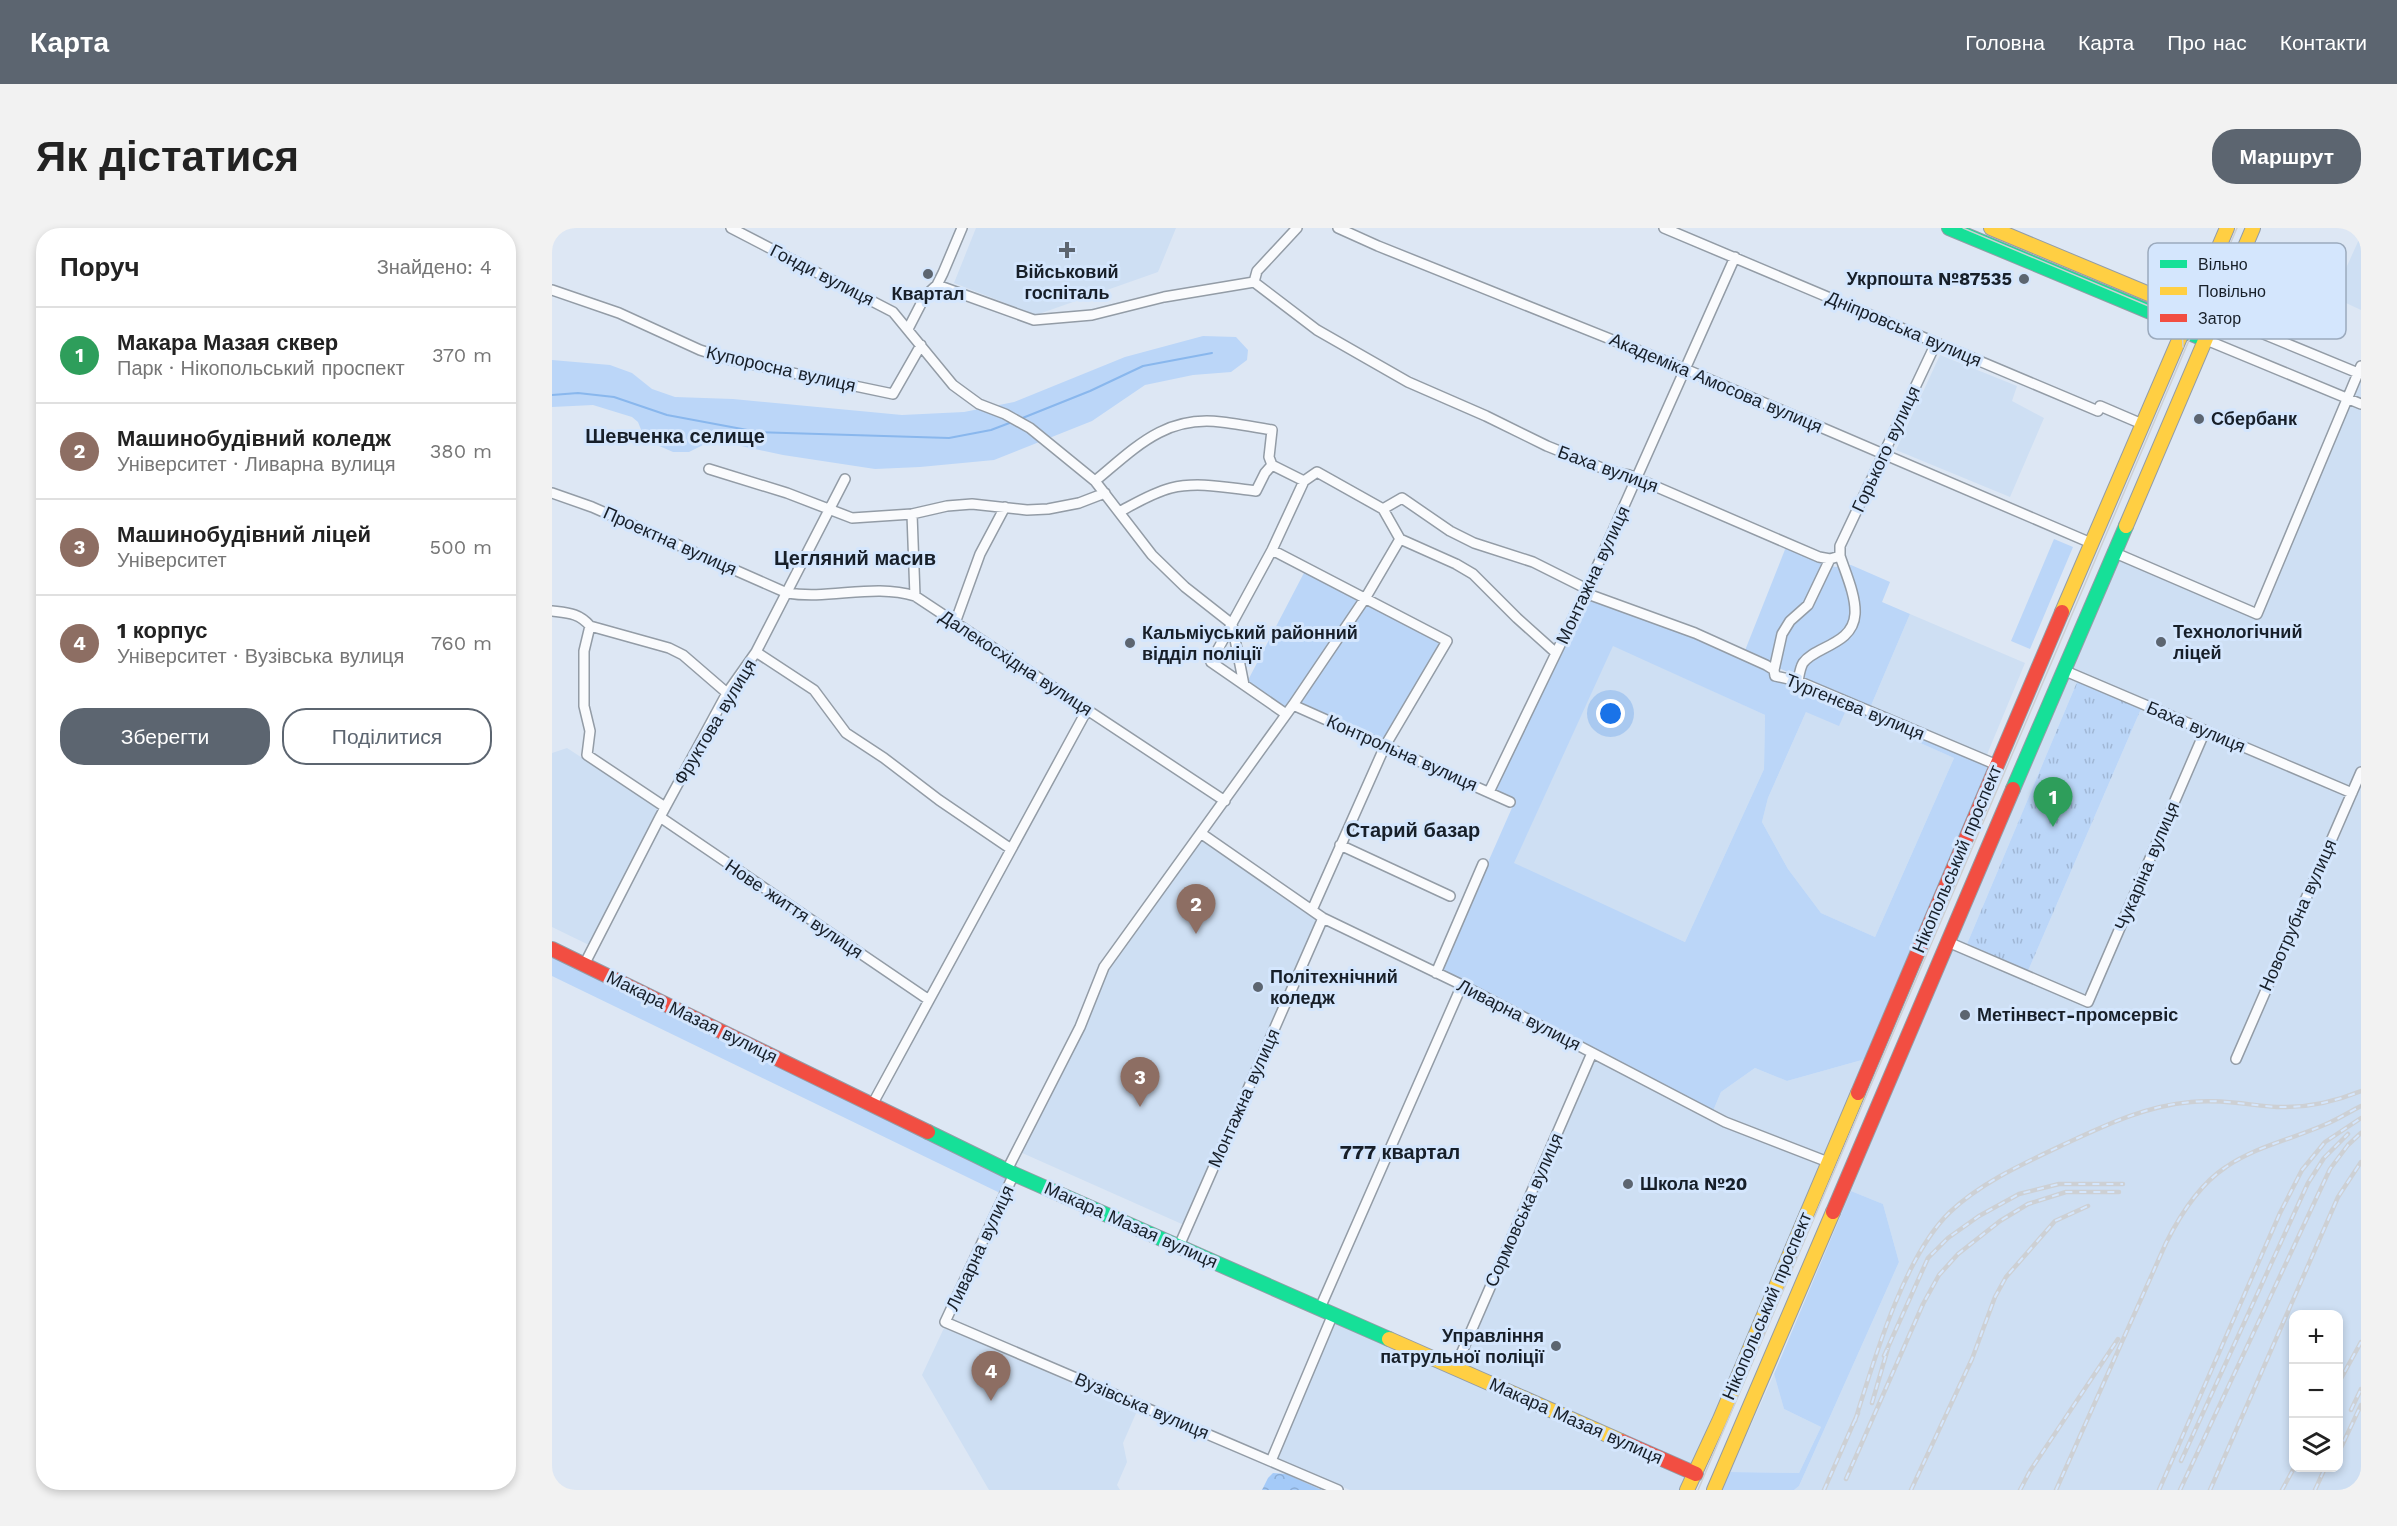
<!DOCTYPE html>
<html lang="uk">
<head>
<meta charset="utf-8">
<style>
	body { margin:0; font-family:"Work Sans",sans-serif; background:#f2f2f2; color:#222 }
	.controls { position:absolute; right:18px; bottom:18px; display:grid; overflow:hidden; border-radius:12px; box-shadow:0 3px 9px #0003 }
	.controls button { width:54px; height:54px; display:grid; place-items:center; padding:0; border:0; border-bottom:2px solid #e0e0e0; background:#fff; color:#222; font:30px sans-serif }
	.you { position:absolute; left:1059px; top:486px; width:21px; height:21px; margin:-15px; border:4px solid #fff; border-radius:50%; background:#1a73e8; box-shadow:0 0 0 9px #1a73e833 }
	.badge { display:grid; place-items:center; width:39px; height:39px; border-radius:50%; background:#5c6570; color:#fff; font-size:20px; font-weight:700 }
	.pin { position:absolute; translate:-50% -50px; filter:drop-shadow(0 2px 3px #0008) }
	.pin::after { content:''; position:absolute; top:32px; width:21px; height:18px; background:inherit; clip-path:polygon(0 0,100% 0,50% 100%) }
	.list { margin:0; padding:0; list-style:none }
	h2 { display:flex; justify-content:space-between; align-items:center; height:78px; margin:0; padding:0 24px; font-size:26px }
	h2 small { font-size:20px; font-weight:400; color:#767676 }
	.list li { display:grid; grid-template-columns:39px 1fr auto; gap:18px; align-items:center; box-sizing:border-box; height:96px; padding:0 24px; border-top:2px solid #e0e0e0 }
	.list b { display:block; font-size:22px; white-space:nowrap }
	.list p { margin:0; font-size:20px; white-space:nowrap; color:#767676 }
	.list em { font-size:20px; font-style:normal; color:#767676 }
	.actions { display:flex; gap:12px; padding:18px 24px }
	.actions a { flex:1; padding:14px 0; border:2px solid #5c6570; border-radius:24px; text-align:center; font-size:21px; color:#5c6570 }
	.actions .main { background:#5c6570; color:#fff }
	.icon { flex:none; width:33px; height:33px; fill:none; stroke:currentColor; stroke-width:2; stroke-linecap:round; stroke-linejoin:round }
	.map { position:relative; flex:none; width:1809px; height:1262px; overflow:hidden; border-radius:24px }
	header { display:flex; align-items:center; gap:36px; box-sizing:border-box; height:84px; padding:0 30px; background:#5c6570; color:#fff }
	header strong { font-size:28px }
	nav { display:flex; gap:33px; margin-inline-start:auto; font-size:21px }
	.intro { display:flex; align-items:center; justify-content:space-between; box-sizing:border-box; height:144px; padding:0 36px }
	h1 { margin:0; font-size:42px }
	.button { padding:15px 27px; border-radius:24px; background:#5c6570; color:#fff; font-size:21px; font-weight:700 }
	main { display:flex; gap:36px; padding:0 36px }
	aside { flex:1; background:#fff; border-radius:24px; box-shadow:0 3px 9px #0003 }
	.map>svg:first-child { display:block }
	.built { fill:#cedff3; fill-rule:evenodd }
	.green { fill:#bbd6f8; fill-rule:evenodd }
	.forest { fill:url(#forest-crowns) }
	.park { fill:url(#park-tufts) }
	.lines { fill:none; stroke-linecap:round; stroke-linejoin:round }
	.stream { stroke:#89b7ed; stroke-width:2 }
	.street-casing { stroke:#939ca6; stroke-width:12 }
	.fast-casing { stroke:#939ca6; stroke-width:16 }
	.slow-casing { stroke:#939ca6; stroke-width:16 }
	.jam-casing { stroke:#939ca6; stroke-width:16 }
	.street { stroke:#fafbfd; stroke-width:9 }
	.fast { stroke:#16e098; stroke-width:14 }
	.slow { stroke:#ffcf43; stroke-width:14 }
	.jam { stroke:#f24e42; stroke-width:14 }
	.tram { stroke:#cdd0d4; stroke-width:1.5 }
	.rail-casing { stroke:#cdd0d4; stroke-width:4.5 }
	.rail { stroke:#d4e6fd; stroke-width:2; stroke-dasharray:7; stroke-linecap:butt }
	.poi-dot { fill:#5c6570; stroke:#d4e6fd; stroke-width:2 }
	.labels { text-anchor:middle; stroke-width:6; stroke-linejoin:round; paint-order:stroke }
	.poi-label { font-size:18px; font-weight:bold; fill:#171f29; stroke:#d4e6fd; text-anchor:start }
	.street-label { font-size:18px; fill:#171f29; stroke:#d4e6fd }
	.neighbourhood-label { font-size:20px; font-weight:bold; fill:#171f29; stroke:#d4e6fd }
	.key { fill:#d4e6fd; stroke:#9baabd; stroke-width:1.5 }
	.key-label { font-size:16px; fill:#171f29 }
</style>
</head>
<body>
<header>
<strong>Карта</strong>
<nav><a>Головна</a><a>Карта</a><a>Про нас</a><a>Контакти</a></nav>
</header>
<div class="intro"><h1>Як дістатися</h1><a class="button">Маршрут</a></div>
<main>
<aside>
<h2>Поруч<small>Знайдено: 4</small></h2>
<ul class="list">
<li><span class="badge" style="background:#2e9e5b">1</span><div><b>Макара Мазая сквер</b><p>Парк · Нікопольський проспект</p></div><em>370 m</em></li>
<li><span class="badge" style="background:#8d6e63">2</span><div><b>Машинобудівний коледж</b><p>Університет · Ливарна вулиця</p></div><em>380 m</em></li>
<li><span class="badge" style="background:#8d6e63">3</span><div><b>Машинобудівний ліцей</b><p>Університет</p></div><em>500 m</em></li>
<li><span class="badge" style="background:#8d6e63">4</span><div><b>1 корпус</b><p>Університет · Вузівська вулиця</p></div><em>760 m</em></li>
</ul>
<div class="actions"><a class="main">Зберегти</a><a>Поділитися</a></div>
</aside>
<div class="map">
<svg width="1809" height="1262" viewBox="0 0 1809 1262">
	<defs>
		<pattern id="forest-crowns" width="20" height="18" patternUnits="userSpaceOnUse" patternTransform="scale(1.5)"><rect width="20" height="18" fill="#a4caf8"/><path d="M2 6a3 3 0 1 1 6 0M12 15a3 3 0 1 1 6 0" fill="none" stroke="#8cadd5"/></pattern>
		<pattern id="park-tufts" width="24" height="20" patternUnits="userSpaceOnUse" patternTransform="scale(1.5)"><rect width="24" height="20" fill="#bbd6f8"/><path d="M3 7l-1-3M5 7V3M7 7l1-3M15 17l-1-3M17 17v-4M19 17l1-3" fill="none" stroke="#a0b7d5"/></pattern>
	</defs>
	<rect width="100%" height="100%" fill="#dde7f4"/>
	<path class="built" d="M 424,0 L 624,0 L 606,44 L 484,87 L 402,55 Z
		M 1809,7 L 1809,82 L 1781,69 Z
		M 1388,127 L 1465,158 L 1460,173 L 1492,190 L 1458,269 L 1344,222 Z
		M 1809,134 L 1809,1262 L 1242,1262 L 1247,1258 L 1347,1034 L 1331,976 L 1299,963 L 1563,328 L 1702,388 ZM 1525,454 L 1589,481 L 1476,743 L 1415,716 ZM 1742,1086 L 1786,1086 L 1786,1240 L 1742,1240 Z
		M 1358,386 L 1473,435 L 1434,529 L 1318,480 Z
		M 1061,417 L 1213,487 L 1212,541 L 1133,714 L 961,636 Z
		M 1294,482 L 1402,530 L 1323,709 L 1269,685 L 1236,641 L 1210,594 L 1216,570 L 1254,484 Z
		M 15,520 L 107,580 L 37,717 L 0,699 L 0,525 Z
		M 650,610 L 766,691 L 632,997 L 468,924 L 555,741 L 622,645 Z
		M 1317,830 L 1274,929 L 1161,883 L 1169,864 L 1203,840 L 1235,853 Z
		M 1043,831 L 1272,936 L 1141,1242 L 908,1139 Z
		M 783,1090 L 1139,1246 L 1131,1262 L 798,1262 L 724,1231 Z
		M 392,1100 L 585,1183 L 571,1215 L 575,1234 L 565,1257 L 568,1262 L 437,1262 L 370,1147 Z
		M 1222,1146 L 1232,1181 L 1269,1199 L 1247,1245 L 1178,1244 Z"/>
	<path class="green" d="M 651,108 L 684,109 L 696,122 L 695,132 L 679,144 L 641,147 L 593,157 L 540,193 L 442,232 L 368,239 L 323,241 L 231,227 L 166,213 L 151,217 L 137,224 L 121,224 L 103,216 L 90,204 L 86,194 L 80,189 L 41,177 L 0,179 L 0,132 L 58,137 L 80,145 L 100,161 L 123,169 L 181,171 L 350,187 L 412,184 L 462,174 L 573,129 Z
		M 1502,311 L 1521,319 L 1478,421 L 1459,413 Z
		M 1234,319 L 1283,339 L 1299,337 L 1338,354 L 1330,374 L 1358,386 L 1318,480 L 1192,425 Z
		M 754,341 L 812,370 L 733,484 L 694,456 Z
		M 1035,369 L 1140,409 L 1238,454 L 1440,540 L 1317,830 L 1235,853 L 1203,840 L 1169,864 L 1161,883 L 888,743 L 963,573 L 941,563 ZM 1061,418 L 1213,487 L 1212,541 L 1133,714 L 962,635 ZM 1294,482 L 1402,530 L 1323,709 L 1269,685 L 1236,641 L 1210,594 L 1216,570 L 1254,484 L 1287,498 Z
		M 815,372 L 893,414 L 832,515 L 743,476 Z
		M 0,724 L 457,946 L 448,965 L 0,748 Z
		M 1299,963 L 1331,976 L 1347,1034 L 1247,1258 L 1242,1262 L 1170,1262 L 1178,1244 L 1247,1245 L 1269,1199 L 1232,1181 L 1222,1146 Z"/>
	<path class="forest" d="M 721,1245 L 734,1246 L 770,1262 L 710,1262 L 716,1250 Z"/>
	<path class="park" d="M 1525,454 L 1589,481 L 1476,743 L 1415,716 Z"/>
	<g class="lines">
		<path class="stream" d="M 0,167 L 26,165 L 62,169 L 115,187 L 206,204 L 397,210 L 439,202 L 460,194
			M 468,191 L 538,163 L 591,138 L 660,125"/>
		<defs>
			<path id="street" d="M 179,0 L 341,84 L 401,157 L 427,176 L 453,186 L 478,200 L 543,253 L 600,327 L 633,359 L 680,396
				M 786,0 L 826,18 L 1133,141 L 1539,315
				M 1112,0 L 1546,183 L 1548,178 L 1590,196
				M 702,54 L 765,102 L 856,154 L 934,188 L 995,218 L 1060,244 L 1077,247 L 1267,329 L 1278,331 L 1288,328 C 1294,346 1304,368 1303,386 C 1301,417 1263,418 1251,435 C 1248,440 1247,448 1246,453
				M 702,54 L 705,43 L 745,0
				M 385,57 L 482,92 L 540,87 L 612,69 L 702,54
				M 0,62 L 67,85 L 148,122 L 179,132 L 341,166 L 369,117
				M 1663,86 L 1806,145
				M 356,101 L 373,68 L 385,57 L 391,45 L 410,0
				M 1652,111 L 1809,176
				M 157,241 L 235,265 L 300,290 L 360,286 L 395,278 L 420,276 L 475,282 L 496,281 L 527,275 L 553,265
				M 543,253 C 583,220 613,187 669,194 C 686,196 703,199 720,202 L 717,229 L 720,237 L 752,253
				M 0,265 L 40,279 L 235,365 C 279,372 321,355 363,368 L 673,573
				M 831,281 L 850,270 L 898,303 L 922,315 L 981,334 L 1035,361
				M 567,284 C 584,275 600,265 619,260 C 646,253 677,260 704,263 L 713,245 L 720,237
				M 360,286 L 363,368
				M 720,322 L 895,413 L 833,518 L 760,682
				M 1561,324 L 1705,386 L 1809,138
				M 1288,328 L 1288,318 L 1384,115
				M 1033,365 L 1143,405 L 1214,437 L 1222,442 L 1223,448 L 1246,453 L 1445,537
				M 0,383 C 16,385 27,385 38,398 L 117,420 L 131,427 L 175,465
				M 403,395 L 428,326 L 453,279
				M 680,396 L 692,457
				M 38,398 L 32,423 L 32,478 L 38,503 L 35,527 L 113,579
				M 204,424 L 262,462 L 294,505 L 332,530 L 387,572 L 459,621
				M 1222,442 L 1230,406 L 1238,393 L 1256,377 L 1278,331
				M 1511,442 L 1800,565
				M 741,477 L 958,574
				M 734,486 L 659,434 L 720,322 L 752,253 L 765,244 L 831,281 L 848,311 L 904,336 L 921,346 L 965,390 L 1004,425
				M 937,564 L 1035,361 L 1183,29
				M 108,589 L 377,772
				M 650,606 L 771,690 L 910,757 L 1173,894 L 1276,934
				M 788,617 L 898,668
				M 1396,714 L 1536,774 L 1653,503
				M 32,737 L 108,589 L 175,465 L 204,424 L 293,251
				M 884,745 L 931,636
				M 1684,831 L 1809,544
				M 320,877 L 535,482
				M 455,942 L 528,799 L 552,739 L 741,477 L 814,369 L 848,311
				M 462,946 L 393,1094 L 786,1262
				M 627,1018 L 771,690
				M 768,1080 L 910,757
				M 903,1140 L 1040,825
				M 719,1233 L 781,1086"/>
			<path id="fast" d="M 1397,0 L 1601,85 L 1630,102 L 1652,111
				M 1461,561 L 1574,298
				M 376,904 L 462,946 L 837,1111"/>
			<path id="slow" d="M 1439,0 L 1597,66 L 1641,77 L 1663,86
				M 1574,298 L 1701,0
				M 1510,384 L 1675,0
				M 837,1111 L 1069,1213
				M 1135,1262 L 1168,1191 L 1306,865
				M 1162,1262 L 1281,984"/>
			<path id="jam" d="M 0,721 L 376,904
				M 1306,865 L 1510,384
				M 1281,984 L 1461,561
				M 1069,1213 L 1144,1246"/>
		</defs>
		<use href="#street" class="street-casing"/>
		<use href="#fast" class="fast-casing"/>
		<use href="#slow" class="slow-casing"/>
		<use href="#jam" class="jam-casing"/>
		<use href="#street" class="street"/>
		<use href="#fast" class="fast"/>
		<use href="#slow" class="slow"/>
		<use href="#jam" class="jam"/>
		<path class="tram" d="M 1411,0 L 1618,87 L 1630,101 L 1631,119
			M 1612,83 C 1627,84 1642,83 1654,72
			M 1146,1262 L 1685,0"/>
		<defs>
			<path id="rail" d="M 1332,1128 L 1376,1030 L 1396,1010 L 1427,988 L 1467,966 L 1507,956 L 1571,956
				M 1786,1156 L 1809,1114
				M 1320,1175 L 1336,1120
				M 1799,1182 L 1809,1161
				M 1303,1193 C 1322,1132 1352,1028 1398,984 C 1431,953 1475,934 1515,915 C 1556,896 1594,878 1639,874 C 1668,871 1696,877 1725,879 C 1754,880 1782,874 1809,863
				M 1786,1226 L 1809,1177
				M 1629,1233 L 1756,955 L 1772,930 L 1796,906
				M 1294,1251 L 1371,1076 L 1387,1047 L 1406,1026 L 1448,993 L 1476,976 L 1514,964 L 1567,964
				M 1272,1262 L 1306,1185
				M 1359,1262 L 1420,1131 L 1443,1069 L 1454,1049 L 1503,993 L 1536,978
				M 1468,1262 L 1478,1243 L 1566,1111
				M 1504,1262 L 1614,1015 C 1628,987 1648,956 1674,939 C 1703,919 1740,911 1772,897 C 1785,892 1797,884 1809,878
				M 1607,1262 L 1728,985 L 1750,942 L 1773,914 L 1809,890
				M 1628,1262 L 1778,941 L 1796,917 L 1809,905
				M 1658,1262 L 1786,969 L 1809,934
				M 1730,1262 L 1742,1240
				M 1763,1262 L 1773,1240"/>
		</defs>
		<use href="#rail" class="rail-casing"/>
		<use href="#rail" class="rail"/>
	</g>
	<g class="poi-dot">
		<path d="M512 13h6v6h6v6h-6v6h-6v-6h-6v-6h6z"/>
		<circle cx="376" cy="46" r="6"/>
		<circle cx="1472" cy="51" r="6"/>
		<circle cx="1647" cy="191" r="6"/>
		<circle cx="1609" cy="414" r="6"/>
		<circle cx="578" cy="415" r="6"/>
		<circle cx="706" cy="759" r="6"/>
		<circle cx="1413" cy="787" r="6"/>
		<circle cx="1076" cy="956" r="6"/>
		<circle cx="1004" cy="1118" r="6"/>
	</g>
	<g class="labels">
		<g class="poi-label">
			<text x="515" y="50" text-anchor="middle">Військовий<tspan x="515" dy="21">госпіталь</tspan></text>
			<text x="1460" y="57" text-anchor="end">Укрпошта №87535</text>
			<text x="376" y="72" text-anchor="middle">Квартал</text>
			<text x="1659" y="197">Сбербанк</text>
			<text x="1621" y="410">Технологічний<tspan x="1621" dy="21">ліцей</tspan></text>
			<text x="590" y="411">Кальміуський районний<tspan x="590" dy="21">відділ поліції</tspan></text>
			<text x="718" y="755">Політехнічний<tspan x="718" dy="21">коледж</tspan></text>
			<text x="1425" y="793">Метінвест-промсервіс</text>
			<text x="1088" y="962">Школа №20</text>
			<text x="992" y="1114" text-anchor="end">Управління<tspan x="992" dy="21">патрульної поліції</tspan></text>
		</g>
		<g class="street-label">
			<text transform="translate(270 47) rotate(27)" y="6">Гонди вулиця</text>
			<text transform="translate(1352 101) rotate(23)" y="6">Дніпровська вулиця</text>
			<text transform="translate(229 141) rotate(13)" y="6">Купоросна вулиця</text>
			<text transform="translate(1164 155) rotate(23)" y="6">Академіка Амосова вулиця</text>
			<text transform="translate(1334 221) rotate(-65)" y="6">Горького вулиця</text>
			<text transform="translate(1056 241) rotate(20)" y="6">Баха вулиця</text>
			<text transform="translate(118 313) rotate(24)" y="6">Проектна вулиця</text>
			<text transform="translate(1041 347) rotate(-65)" y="6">Монтажна вулиця</text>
			<text transform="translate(464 435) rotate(33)" y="6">Далекосхідна вулиця</text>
			<text transform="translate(1303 479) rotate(22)" y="6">Тургенєва вулиця</text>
			<text transform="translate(163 494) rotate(-59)" y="6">Фруктова вулиця</text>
			<text transform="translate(1644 499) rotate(23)" y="6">Баха вулиця</text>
			<text transform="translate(850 525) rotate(24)" y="6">Контрольна вулиця</text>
			<text transform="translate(1405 631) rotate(-67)" y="6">Нікопольський проспект</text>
			<text transform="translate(1595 638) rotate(-67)" y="6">Чукаріна вулиця</text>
			<text transform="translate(242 681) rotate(34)" y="6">Нове життя вулиця</text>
			<text transform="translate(1746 687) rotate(-66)" y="6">Новотрубна вулиця</text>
			<text transform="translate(967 787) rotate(27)" y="6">Ливарна вулиця</text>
			<text transform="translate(140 789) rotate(26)" y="6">Макара Мазая вулиця</text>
			<text transform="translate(692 870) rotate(-66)" y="6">Монтажна вулиця</text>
			<text transform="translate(972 982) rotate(-66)" y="6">Сормовська вулиця</text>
			<text transform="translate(579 997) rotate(24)" y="6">Макара Мазая вулиця</text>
			<text transform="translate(428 1020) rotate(-65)" y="6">Ливарна вулиця</text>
			<text transform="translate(1215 1078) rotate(-67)" y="6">Нікопольський проспект</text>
			<text transform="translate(590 1178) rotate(23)" y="6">Вузівська вулиця</text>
			<text transform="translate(1024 1193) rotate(24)" y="6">Макара Мазая вулиця</text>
		</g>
		<g class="neighbourhood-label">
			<text x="123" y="215">Шевченка селище</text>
			<text x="303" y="337">Цегляний масив</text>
			<text x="861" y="609">Старий базар</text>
			<text x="848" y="931">777 квартал</text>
		</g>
	</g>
	<rect x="1596" y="15" width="198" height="96" rx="9" class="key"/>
	<rect x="1608" y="32" width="27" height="8" fill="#16e098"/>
	<rect x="1608" y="59" width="27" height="8" fill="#ffcf43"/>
	<rect x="1608" y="86" width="27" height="8" fill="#f24e42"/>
	<g class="key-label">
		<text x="1646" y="42">Вільно</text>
		<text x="1646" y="69">Повільно</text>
		<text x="1646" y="96">Затор</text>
	</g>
</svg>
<div class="controls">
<button>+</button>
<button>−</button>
<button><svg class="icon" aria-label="layers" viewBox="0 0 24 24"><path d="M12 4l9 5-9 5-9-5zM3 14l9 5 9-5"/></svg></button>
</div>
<div class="you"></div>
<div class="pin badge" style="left:1501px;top:599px;background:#2e9e5b">1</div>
<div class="pin badge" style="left:644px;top:706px;background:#8d6e63">2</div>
<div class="pin badge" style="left:588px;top:879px;background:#8d6e63">3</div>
<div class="pin badge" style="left:439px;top:1173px;background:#8d6e63">4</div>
</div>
</main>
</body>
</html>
